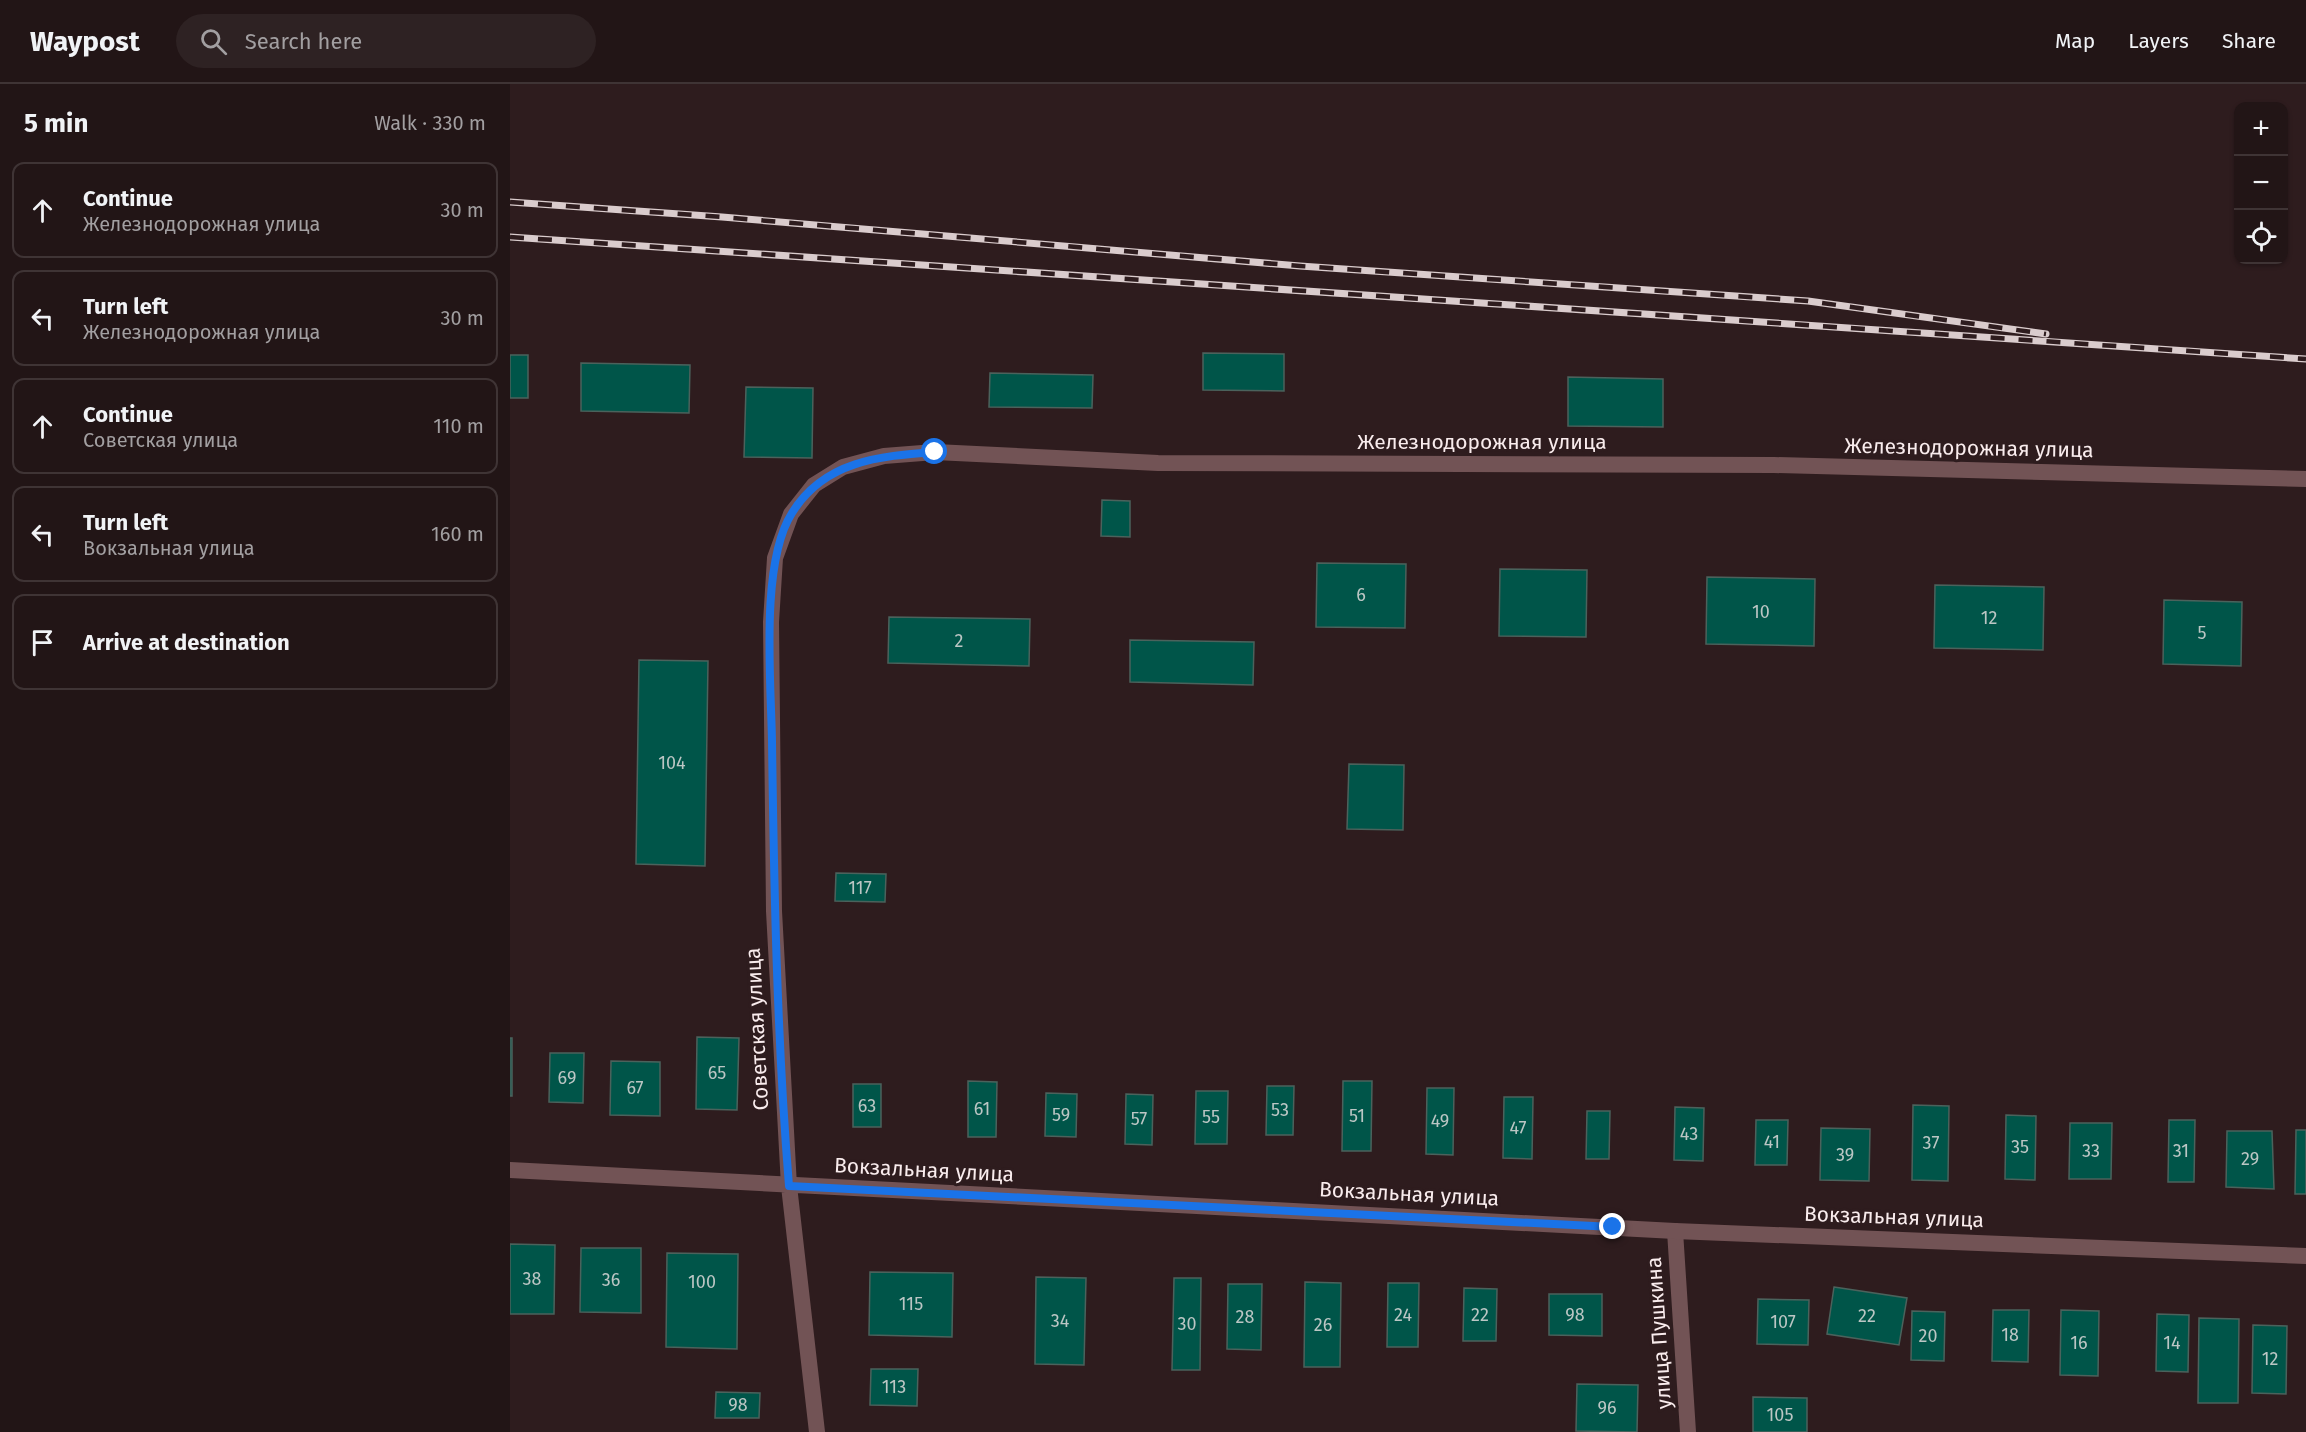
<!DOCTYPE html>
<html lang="en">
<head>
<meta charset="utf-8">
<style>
	body { margin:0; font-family:"Fira Sans",sans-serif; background:#2e2223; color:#f1f3f6 }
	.controls { position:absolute; right:18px; top:18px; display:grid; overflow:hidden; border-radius:12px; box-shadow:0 2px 4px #0004 }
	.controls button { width:54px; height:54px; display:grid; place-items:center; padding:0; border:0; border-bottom:2px solid #3f3435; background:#221516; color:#f1f3f6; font:30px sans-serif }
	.stop { position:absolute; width:18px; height:18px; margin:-14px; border:4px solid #1a73e8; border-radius:50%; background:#fff }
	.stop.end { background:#1a73e8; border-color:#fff; box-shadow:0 2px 6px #0008 }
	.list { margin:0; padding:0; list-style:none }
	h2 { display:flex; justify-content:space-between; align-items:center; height:78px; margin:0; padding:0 24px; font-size:26px }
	h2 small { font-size:20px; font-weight:400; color:#a29fa1 }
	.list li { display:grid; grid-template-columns:39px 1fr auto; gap:18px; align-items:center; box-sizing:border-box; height:96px; margin:0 12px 12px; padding:0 12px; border:2px solid #3f3435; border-radius:12px }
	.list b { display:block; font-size:22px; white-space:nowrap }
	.list p { margin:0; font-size:20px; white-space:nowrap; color:#a29fa1 }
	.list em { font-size:20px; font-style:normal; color:#a29fa1 }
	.icon { flex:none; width:33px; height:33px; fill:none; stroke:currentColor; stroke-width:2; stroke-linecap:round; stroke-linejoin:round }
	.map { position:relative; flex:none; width:1796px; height:1348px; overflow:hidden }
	header { display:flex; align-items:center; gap:36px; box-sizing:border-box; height:84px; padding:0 30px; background:#221516; border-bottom:2px solid #3f3435 }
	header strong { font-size:28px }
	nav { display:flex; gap:33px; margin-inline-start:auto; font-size:21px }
	.search { width:420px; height:54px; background:#2e2223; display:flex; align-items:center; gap:15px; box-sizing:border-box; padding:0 21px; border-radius:33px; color:#a29fa1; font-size:22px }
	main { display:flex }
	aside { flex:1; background:#221516 }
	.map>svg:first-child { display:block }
	.building { fill:#005549; stroke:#4b625c; stroke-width:1.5 }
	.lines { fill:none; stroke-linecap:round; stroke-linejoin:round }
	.minor { stroke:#725355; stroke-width:16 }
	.tertiary { stroke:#725355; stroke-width:16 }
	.rail-casing { stroke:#dacccd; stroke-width:7 }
	.rail { stroke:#2e1c1e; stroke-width:4.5; stroke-dasharray:14; stroke-linecap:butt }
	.route { stroke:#1a73e8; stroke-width:8 }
	.labels { text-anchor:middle; stroke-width:6; stroke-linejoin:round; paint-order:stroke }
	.number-label { font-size:18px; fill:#bbc6c4 }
	.street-label { font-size:21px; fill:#f9eced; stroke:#2e1c1e }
</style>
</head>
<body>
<header>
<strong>Waypost</strong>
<div class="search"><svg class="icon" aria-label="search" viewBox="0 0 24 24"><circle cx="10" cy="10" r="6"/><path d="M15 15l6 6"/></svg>Search here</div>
<nav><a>Map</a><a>Layers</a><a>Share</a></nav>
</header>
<main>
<aside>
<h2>5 min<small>Walk · 330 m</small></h2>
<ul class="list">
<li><svg class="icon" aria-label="ahead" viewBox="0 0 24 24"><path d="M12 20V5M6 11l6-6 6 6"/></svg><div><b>Continue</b><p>Железнодорожная улица</p></div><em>30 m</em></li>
<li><svg class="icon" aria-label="left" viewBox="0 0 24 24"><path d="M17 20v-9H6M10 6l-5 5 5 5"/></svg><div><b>Turn left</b><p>Железнодорожная улица</p></div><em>30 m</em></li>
<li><svg class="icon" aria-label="ahead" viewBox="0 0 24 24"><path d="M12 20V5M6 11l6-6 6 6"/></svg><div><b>Continue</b><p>Советская улица</p></div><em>110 m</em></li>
<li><svg class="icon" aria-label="left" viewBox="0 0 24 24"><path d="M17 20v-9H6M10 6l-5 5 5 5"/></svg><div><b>Turn left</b><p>Вокзальная улица</p></div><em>160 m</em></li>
<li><svg class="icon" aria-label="arrive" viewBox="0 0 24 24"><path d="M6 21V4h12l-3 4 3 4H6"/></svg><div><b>Arrive at destination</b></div></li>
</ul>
</aside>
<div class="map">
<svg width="1796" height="1348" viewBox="0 0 1796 1348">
	<rect width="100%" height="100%" fill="#2e1c1e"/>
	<path class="building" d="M 693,269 L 774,270 L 774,307 L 693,306 Z
		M 0,271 L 18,271 L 18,314 L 0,314 Z
		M 71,279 L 180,281 L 179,329 L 71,327 Z
		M 480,289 L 583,291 L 582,324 L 479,323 Z
		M 1058,293 L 1153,295 L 1153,343 L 1058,342 Z
		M 236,303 L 303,304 L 302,374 L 234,373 Z
		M 592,416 L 620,417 L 620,453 L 591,452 Z
		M 807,479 L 896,480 L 895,544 L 806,543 Z
		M 990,485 L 1077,486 L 1076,553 L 989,552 Z
		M 1197,493 L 1305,495 L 1304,562 L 1196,560 Z
		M 1425,501 L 1534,503 L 1533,566 L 1424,564 Z
		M 1654,516 L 1732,518 L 1731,582 L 1653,580 Z
		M 379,533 L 520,535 L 519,582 L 378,579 Z
		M 620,556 L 744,558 L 743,601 L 620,598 Z
		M 129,576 L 198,577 L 195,782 L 126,780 Z
		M 839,680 L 894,681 L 893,746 L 837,745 Z
		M 326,789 L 376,790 L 375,818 L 325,817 Z
		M 187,953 L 229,954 L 227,1026 L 186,1025 Z
		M 0,954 L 2,954 L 2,1012 L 0,1012 Z
		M 40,969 L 74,969 L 73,1019 L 39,1018 Z
		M 101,977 L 150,978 L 150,1032 L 100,1031 Z
		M 458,997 L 487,998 L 486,1053 L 458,1053 Z
		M 833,997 L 862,997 L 861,1067 L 832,1067 Z
		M 343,1000 L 371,1000 L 371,1043 L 343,1043 Z
		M 757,1002 L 784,1002 L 783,1051 L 756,1051 Z
		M 917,1004 L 944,1004 L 943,1071 L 916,1070 Z
		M 686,1007 L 718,1007 L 717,1060 L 685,1060 Z
		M 536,1009 L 567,1010 L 566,1053 L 535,1052 Z
		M 616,1010 L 643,1011 L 642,1061 L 615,1060 Z
		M 994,1013 L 1023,1013 L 1022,1075 L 993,1074 Z
		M 1403,1021 L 1439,1022 L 1438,1097 L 1402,1096 Z
		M 1165,1023 L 1194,1024 L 1193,1077 L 1164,1076 Z
		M 1077,1027 L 1100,1027 L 1099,1075 L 1076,1075 Z
		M 1496,1031 L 1526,1032 L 1525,1096 L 1495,1095 Z
		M 1246,1036 L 1278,1036 L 1277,1081 L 1245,1081 Z
		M 1659,1036 L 1685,1036 L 1684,1098 L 1658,1098 Z
		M 1560,1039 L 1602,1039 L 1601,1095 L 1559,1095 Z
		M 1311,1044 L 1360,1045 L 1359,1097 L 1310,1096 Z
		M 1786,1046 L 1796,1046 L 1796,1110 L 1785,1110 Z
		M 1717,1047 L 1762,1047 L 1764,1105 L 1716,1103 Z
		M 0,1160 L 45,1161 L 44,1230 L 0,1230 Z
		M 71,1164 L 131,1164 L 131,1229 L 70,1228 Z
		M 157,1169 L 228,1170 L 227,1265 L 156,1263 Z
		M 360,1188 L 443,1189 L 442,1253 L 359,1251 Z
		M 526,1193 L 576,1194 L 574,1281 L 525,1280 Z
		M 664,1194 L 691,1194 L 690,1286 L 662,1286 Z
		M 795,1198 L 831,1199 L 830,1283 L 794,1283 Z
		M 878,1199 L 909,1199 L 908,1263 L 877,1263 Z
		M 718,1200 L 752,1200 L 751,1266 L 717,1265 Z
		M 1324,1203 L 1397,1214 L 1389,1261 L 1317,1250 Z
		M 954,1204 L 987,1205 L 986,1257 L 953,1257 Z
		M 1039,1210 L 1092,1210 L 1092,1252 L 1039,1251 Z
		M 1248,1215 L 1299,1216 L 1298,1261 L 1247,1260 Z
		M 1483,1226 L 1519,1226 L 1518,1278 L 1482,1277 Z
		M 1551,1226 L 1589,1227 L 1588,1292 L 1550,1291 Z
		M 1402,1227 L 1435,1228 L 1434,1277 L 1401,1276 Z
		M 1647,1230 L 1679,1231 L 1678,1288 L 1646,1287 Z
		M 1689,1234 L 1729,1235 L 1728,1319 L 1688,1319 Z
		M 1743,1241 L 1777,1242 L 1776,1310 L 1742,1309 Z
		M 361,1285 L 408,1285 L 407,1322 L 360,1321 Z
		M 1067,1300 L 1128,1301 L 1127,1348 L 1066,1347 Z
		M 206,1308 L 250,1309 L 249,1334 L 205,1334 Z
		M 1243,1313 L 1297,1314 L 1297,1348 L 1243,1348 Z"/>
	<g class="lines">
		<path class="minor" d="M 279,1102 L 264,827 L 261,538 L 265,474 L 281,430 L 304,401 L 333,383 L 374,372 L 425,368 L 648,379 L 1264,381 L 1796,395
			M 1165,1147 L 1178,1348"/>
		<path class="tertiary" d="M 0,1086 L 1165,1147 L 1796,1172
			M 279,1102 L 307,1348"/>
		<defs>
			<path id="rail" d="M 0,118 L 212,133 L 790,182 L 1298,217 L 1536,250
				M 0,153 L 1796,275"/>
		</defs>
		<use href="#rail" class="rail-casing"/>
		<use href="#rail" class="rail"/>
	</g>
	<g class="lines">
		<path class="route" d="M 425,368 C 369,372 314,377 282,429 C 250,479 261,597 262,657 C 264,806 267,954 279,1102 L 1103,1143"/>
	</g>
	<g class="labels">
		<g class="number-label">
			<text x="851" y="517">6</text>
			<text x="1251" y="534">10</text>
			<text x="1479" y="540">12</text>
			<text x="1692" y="555">5</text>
			<text x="449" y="563">2</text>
			<text x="162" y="685">104</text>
			<text x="350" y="810">117</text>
			<text x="207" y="995">65</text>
			<text x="57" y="1000">69</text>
			<text x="125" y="1010">67</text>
			<text x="357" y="1028">63</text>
			<text x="472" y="1031">61</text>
			<text x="770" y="1032">53</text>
			<text x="551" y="1037">59</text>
			<text x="847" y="1038">51</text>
			<text x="701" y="1039">55</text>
			<text x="629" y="1041">57</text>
			<text x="930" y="1043">49</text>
			<text x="1008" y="1050">47</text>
			<text x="1179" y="1056">43</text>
			<text x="1262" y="1064">41</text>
			<text x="1421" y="1065">37</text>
			<text x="1510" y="1069">35</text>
			<text x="1581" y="1073">33</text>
			<text x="1671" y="1073">31</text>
			<text x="1335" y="1077">39</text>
			<text x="1740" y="1081">29</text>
			<text x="22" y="1201">38</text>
			<text x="101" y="1202">36</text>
			<text x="192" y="1204">100</text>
			<text x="401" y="1226">115</text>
			<text x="893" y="1237">24</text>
			<text x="970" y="1237">22</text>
			<text x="1065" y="1237">98</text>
			<text x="1357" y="1238">22</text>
			<text x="735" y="1239">28</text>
			<text x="550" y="1243">34</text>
			<text x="1273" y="1244">107</text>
			<text x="677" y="1246">30</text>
			<text x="813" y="1247">26</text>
			<text x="1500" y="1257">18</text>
			<text x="1418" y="1258">20</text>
			<text x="1569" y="1265">16</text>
			<text x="1662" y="1265">14</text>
			<text x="1760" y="1281">12</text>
			<text x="384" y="1309">113</text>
			<text x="228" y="1327">98</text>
			<text x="1097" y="1330">96</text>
			<text x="1270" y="1337">105</text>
		</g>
		<g class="street-label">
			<text x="972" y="365">Железнодорожная улица</text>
			<text transform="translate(1459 364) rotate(1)" y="7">Железнодорожная улица</text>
			<text transform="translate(247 945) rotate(-93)" y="7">Советская улица</text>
			<text transform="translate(414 1086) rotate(3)" y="7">Вокзальная улица</text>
			<text transform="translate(899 1110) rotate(3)" y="7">Вокзальная улица</text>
			<text transform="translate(1384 1133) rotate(2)" y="7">Вокзальная улица</text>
			<text transform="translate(1149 1249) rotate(-94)" y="7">улица Пушкина</text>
		</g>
	</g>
</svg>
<div class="controls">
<button>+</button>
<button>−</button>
<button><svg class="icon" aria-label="locate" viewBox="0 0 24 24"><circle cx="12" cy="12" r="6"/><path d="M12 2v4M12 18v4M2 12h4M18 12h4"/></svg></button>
</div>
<div class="stop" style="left:425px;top:368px"></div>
<div class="stop end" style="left:1103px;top:1143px"></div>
</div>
</main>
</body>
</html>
